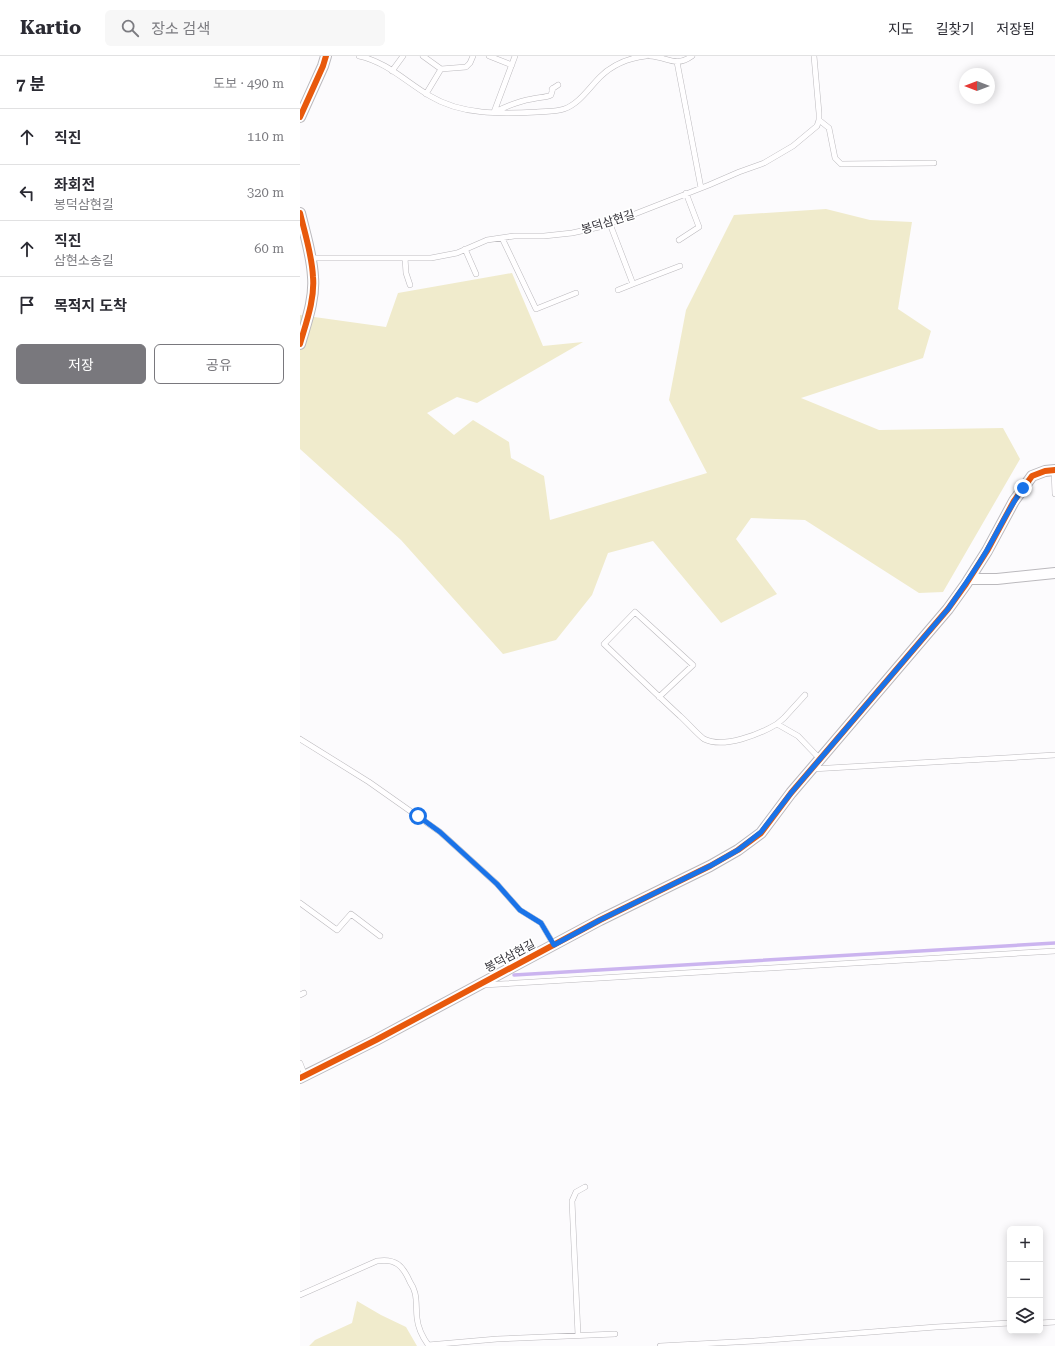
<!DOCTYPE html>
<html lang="ko">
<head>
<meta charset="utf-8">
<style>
	body { margin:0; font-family:"Roboto Serif","Noto Sans KR",serif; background:#f7f7f7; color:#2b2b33 }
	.controls { position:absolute; right:12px; bottom:12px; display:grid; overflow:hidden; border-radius:6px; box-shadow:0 2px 10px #0003 }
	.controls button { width:36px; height:36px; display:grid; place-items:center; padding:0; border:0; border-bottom:1px solid #e1e1e2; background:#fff; color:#2b2b33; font:20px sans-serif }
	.compass { position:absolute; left:659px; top:12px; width:36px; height:36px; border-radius:50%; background:#fff; box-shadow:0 2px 10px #0003; rotate:270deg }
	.stop { position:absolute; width:12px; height:12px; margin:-9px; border:3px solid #1a73e8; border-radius:50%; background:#fff }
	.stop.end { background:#1a73e8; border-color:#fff; box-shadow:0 1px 4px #0008 }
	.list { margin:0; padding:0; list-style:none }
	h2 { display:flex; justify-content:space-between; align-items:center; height:52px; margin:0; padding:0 16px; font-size:17px }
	h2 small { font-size:13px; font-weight:400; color:#7c7c81 }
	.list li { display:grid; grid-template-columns:26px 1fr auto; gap:12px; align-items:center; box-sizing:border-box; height:56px; padding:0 16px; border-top:1px solid #e1e1e2 }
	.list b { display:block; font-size:15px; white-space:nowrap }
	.list p { margin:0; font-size:13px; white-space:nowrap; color:#7c7c81 }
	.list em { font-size:13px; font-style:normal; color:#7c7c81 }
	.actions { display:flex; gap:8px; padding:12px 16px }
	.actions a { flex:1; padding:9px 0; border:1px solid #79787d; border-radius:6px; text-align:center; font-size:14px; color:#79787d }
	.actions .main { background:#79787d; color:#fff }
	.icon { flex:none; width:22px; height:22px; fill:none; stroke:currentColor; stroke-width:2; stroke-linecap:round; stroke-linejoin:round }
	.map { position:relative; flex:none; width:755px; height:1290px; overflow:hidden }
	header { display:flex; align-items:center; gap:24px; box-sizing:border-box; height:56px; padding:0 20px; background:#fff; border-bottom:1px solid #e1e1e2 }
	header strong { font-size:19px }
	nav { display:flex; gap:22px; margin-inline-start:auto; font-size:14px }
	.search { width:280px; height:36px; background:#f7f7f7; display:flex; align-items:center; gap:10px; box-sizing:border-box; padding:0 14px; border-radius:6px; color:#7c7c81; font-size:15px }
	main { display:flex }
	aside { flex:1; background:#fff }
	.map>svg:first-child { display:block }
	.green { fill:#f0ebcc }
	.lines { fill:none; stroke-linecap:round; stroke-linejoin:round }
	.stream { stroke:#cbb4ef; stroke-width:3.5 }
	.lane-casing { stroke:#bbb9bd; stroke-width:6 }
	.street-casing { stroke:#bbb9bd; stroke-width:12 }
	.lane { stroke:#fffeff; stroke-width:5 }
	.street { stroke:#fffeff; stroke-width:10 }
	.cycleway-casing { stroke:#fff; stroke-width:8 }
	.cycleway { stroke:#e8590c; stroke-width:6 }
	.route { stroke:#1a73e8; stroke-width:5 }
	.labels { text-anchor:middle; stroke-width:3.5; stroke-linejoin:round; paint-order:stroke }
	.street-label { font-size:12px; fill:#333138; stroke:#fff }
</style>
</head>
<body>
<header>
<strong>Kartio</strong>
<div class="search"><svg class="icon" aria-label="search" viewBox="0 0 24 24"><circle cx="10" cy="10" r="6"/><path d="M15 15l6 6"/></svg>장소 검색</div>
<nav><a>지도</a><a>길찾기</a><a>저장됨</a></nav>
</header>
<main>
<aside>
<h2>7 분<small>도보 · 490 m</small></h2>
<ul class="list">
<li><svg class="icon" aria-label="ahead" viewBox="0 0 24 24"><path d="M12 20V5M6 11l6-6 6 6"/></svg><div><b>직진</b></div><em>110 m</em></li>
<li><svg class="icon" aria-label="left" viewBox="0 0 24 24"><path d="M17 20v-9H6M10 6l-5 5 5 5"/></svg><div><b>좌회전</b><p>봉덕삼현길</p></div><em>320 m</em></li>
<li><svg class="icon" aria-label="ahead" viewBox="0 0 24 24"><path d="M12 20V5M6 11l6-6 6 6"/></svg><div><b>직진</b><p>삼현소송길</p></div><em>60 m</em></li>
<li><svg class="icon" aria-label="arrive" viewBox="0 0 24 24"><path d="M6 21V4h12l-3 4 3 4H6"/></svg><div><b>목적지 도착</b></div></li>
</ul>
<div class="actions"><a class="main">저장</a><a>공유</a></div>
</aside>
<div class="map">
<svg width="755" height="1290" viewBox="0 0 755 1290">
	<rect width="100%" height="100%" fill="#fcfbfd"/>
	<path class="green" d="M 526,153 L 570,164 L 612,166 L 598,253 L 631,275 L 623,302 L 501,342 L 579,374 L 703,372 L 720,403 L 643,536 L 619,537 L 505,464 L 451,462 L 436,483 L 477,538 L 421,567 L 353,485 L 308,497 L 292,539 L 256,584 L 203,598 L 101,484 L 0,393 L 0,259 L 86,271 L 98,237 L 212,217 L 243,290 L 283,286 L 177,347 L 157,341 L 127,357 L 154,379 L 173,364 L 209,386 L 211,402 L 244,420 L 250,464 L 407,417 L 369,344 L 386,254 L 434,159 Z
		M 57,1245 L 81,1259 L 106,1271 L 117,1290 L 9,1290 L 15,1284 L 52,1267 Z"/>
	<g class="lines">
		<path class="stream" d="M 214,919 L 755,887"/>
		<defs>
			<path id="lane" d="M 59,0 C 87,6 106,26 130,40 C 161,59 201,58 237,56 C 246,55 255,56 264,53 C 279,48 289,32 300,21 C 312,9 329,2 346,0
				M 123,0 L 141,13
				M 189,0 L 212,9
				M 350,0 C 368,1 375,12 392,0
				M 377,6 L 401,132
				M 92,15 L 103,0
				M 126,38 L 141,13 L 166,11 L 170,7 L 173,0
				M 194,56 L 215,0
				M 195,56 C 207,50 219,45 232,43 C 239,41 245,42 251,39 L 253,32 L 252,33 L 258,29
				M 519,64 L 529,72 L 535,102 L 541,108 L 634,107
				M 310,168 L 333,228 L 380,210
				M 202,182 L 236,253 L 276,237
				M 379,184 L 399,171 L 386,137
				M 165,193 L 176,218
				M 11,202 L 131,202 L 157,197 L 187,184 L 214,180 L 244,180 L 272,177 L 304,170 L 409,129 L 439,116 L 464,107 L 493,90 L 517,70 L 519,64 L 519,57 L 514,0
				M 105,202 L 106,217 L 110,229
				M 318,234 L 333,228
				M 754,414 L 755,438
				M 359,641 L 393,609 L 335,556 L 304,588 C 329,612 354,636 380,660 C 386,665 398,679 404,683 C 424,693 460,678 477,668 L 498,680 L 520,703
				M 477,668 L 484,662 L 505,639
				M 0,683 L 69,726 L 140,776 L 197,828 L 220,854 L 241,867 L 254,889
				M 512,713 L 755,699
				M 0,847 L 37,874 L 51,858 L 80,880
				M 183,929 L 755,895
				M 0,939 L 4,937
				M 0,1007 L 5,1020
				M 0,1239 L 77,1205 C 96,1202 103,1210 110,1226 C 112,1229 114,1233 115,1237 C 117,1245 116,1254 117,1262 C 118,1272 123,1282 129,1290
				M 740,1267 L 755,1266
				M 278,1279 L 272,1145 L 276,1136 L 285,1131
				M 128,1289 L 197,1283 L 315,1278
				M 360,1290 L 454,1285 L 636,1271 L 710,1267"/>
			<path id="street" d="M 0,61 L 23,10 L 26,0
				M 0,157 C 5,178 12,199 13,221 C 15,243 6,267 0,288
				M 669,523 L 697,523 L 755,517
				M 0,1022 L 76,984 L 300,864 L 410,810 L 438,794 L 461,777 L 491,737 L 648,553 L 666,528 L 687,495 L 714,445 L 732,420 L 745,415 L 755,414"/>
		</defs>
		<use href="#lane" class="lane-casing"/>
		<use href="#street" class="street-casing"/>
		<use href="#lane" class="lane"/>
		<use href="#street" class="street"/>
		<defs>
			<path id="cycleway" d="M 0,61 L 23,10 L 26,0
				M 0,157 C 5,178 12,199 13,221 C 15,243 6,267 0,288
				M 0,1022 L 76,984 L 300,864 L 410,810 L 438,794 L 461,777 L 491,737 L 648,553 L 666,528 L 687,495 L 714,445 L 732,420 L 745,415 L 755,414"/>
		</defs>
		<use href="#cycleway" class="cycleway-casing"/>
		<use href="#cycleway" class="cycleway"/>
	</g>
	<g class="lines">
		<path class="route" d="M 118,760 L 140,776 L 197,828 L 220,854 L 241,867 L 254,889 L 300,864 L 410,810 L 438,794 L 461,776 L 491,737 L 648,553 C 661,534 675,515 687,494 C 699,473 709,452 723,432"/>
	</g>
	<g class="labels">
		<g class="street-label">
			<text transform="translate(308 166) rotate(-17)" y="4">봉덕삼현길</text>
			<text transform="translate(210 900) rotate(-28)" y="4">봉덕삼현길</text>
		</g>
	</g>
</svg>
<div class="controls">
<button>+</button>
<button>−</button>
<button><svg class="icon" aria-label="layers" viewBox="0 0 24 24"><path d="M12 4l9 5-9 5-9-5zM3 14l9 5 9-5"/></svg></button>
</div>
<svg class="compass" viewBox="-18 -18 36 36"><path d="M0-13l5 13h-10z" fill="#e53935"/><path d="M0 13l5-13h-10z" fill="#7c7c81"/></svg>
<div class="stop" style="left:118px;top:760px"></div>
<div class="stop end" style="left:723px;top:432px"></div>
</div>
</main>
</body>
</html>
